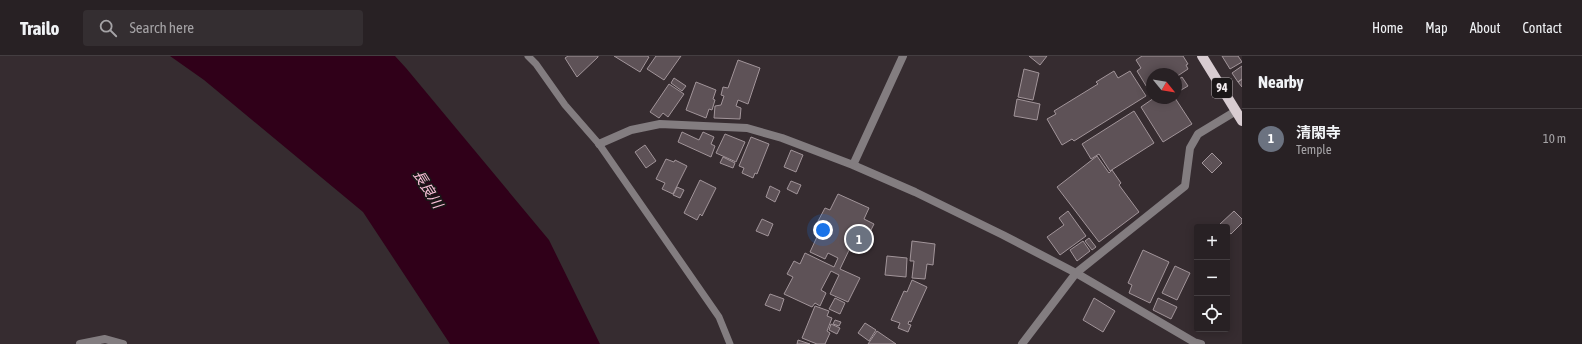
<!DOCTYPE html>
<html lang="en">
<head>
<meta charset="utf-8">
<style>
	body { margin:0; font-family:"Asap Condensed","Noto Sans JP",sans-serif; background:#342e31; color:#f1f3f6 }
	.controls { position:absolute; right:12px; bottom:12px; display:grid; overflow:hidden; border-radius:4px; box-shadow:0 2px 10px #0003 }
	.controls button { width:36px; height:36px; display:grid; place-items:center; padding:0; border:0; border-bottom:1px solid #443e41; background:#282124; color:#f1f3f6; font:20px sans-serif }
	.compass { position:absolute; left:1146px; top:12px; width:36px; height:36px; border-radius:50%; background:#282124; box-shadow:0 2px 10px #0003; rotate:120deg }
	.you { position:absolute; left:823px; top:174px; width:14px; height:14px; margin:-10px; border:3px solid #fff; border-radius:50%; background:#1a73e8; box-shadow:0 0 0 6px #1a73e833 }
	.badge { display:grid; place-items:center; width:26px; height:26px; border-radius:50%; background:#69d364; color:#fff; font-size:13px; font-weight:700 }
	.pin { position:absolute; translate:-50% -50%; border:2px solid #fff; box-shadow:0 1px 4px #0006 }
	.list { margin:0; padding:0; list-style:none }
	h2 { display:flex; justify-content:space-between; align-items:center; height:52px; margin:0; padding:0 16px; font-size:17px }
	h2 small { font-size:13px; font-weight:400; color:#a5a3a6 }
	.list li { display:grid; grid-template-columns:26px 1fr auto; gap:12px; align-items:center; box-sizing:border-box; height:60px; padding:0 16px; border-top:1px solid #443e41 }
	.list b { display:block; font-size:15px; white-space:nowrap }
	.list p { margin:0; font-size:13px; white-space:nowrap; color:#a5a3a6 }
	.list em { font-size:13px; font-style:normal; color:#a5a3a6 }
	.icon { flex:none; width:22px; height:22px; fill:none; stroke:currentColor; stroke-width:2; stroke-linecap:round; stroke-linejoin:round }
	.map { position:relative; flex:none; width:1242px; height:288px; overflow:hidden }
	header { display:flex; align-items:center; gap:24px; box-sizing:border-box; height:56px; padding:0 20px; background:#282124; border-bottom:1px solid #443e41 }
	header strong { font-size:19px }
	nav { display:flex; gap:22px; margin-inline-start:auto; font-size:14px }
	.search { width:280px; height:36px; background:#342e31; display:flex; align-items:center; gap:10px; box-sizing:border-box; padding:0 14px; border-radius:4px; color:#a5a3a6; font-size:15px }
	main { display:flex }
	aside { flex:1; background:#282124 }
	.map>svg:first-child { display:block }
	.water { fill:#300019 }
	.building { fill:#5e5257; stroke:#a2959a }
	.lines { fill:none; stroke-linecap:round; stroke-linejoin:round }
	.service { stroke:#837d80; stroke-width:7 }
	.minor { stroke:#837d80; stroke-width:8 }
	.primary { stroke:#d8ccd1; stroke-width:10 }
	.labels { text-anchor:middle; stroke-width:3.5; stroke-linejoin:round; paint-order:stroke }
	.shield { fill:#1a1617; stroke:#b3acaf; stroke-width:1 }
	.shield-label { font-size:12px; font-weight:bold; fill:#f4edf0 }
	.water-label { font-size:14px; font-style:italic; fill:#fbc1d9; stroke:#1a1617 }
</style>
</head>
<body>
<header>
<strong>Trailo</strong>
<div class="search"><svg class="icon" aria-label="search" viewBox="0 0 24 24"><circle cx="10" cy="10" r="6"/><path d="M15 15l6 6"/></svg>Search here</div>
<nav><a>Home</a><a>Map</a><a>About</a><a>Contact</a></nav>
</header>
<main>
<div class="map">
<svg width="1242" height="288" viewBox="0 0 1242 288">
	<rect width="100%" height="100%" fill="#362c30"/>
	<path class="water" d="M 170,0 L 395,0 L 406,12 L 549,184 L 600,288 L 450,288 L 363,156 L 204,24 Z"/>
	<path class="building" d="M 568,0 L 598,0 L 598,1 L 577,21 L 565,2 Z
		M 614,0 L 647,0 L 649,1 L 640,16 Z
		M 656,0 L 681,0 L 664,24 L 647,13 Z
		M 1029,0 L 1047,0 L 1040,9 Z
		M 1142,0 L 1183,0 L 1188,8 L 1186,9 L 1188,13 L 1176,21 L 1176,18 L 1152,18 L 1152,30 L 1148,33 L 1137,15 L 1141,12 L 1136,4 Z
		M 1222,0 L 1238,0 L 1242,6 L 1230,13 Z
		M 738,4 L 760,12 L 748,48 L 738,44 L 736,50 L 741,52 L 740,63 L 714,62 L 715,50 L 721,49 L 724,40 L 721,39 L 723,31 L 728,32 Z
		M 1242,10 L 1242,23 L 1238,26 L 1232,17 Z
		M 1024,13 L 1039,17 L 1033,44 L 1018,41 Z
		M 1114,15 L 1118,22 L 1130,15 L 1146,40 L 1074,85 L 1072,83 L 1062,89 L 1047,63 L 1056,58 L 1054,55 L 1098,28 L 1096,26 Z
		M 1182,21 L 1188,30 L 1176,37 L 1176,25 Z
		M 674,22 L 686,30 L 682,35 L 671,27 Z
		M 1242,23 L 1242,31 L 1238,26 Z
		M 696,26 L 716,34 L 713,43 L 715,44 L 712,54 L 709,53 L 706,62 L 686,54 Z
		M 669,28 L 684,38 L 668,61 L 663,57 L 659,62 L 650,56 Z
		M 1154,42 L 1175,42 L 1192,68 L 1163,86 L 1141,51 Z
		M 1017,43 L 1040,48 L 1037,64 L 1014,60 Z
		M 1134,55 L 1154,87 L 1110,115 L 1099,98 L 1091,103 L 1082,88 Z
		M 682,76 L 699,84 L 703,76 L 714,81 L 711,88 L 715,90 L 711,101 L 678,86 Z
		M 725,78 L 745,86 L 736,106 L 716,97 Z
		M 751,81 L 769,88 L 757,118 L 755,117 L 753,122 L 742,117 L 744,112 L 739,110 Z
		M 645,89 L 656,105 L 646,112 L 635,96 Z
		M 791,94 L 803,99 L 796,116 L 784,111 Z
		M 1212,97 L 1222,107 L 1212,117 L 1202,107 Z
		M 1097,100 L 1109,117 L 1112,114 L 1121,127 L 1119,129 L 1139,156 L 1099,186 L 1057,131 Z
		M 723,101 L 735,107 L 733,112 L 720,107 Z
		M 666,103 L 674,106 L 675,104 L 687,110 L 673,138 L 662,133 L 665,127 L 656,123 Z
		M 700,124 L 716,132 L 702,160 L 700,158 L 697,164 L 684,157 Z
		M 791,125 L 801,129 L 797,138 L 787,133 Z
		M 770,130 L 780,135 L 775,146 L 766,141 Z
		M 677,131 L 684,134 L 680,142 L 673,139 Z
		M 838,138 L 869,152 L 864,163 L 874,168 L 861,194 L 851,190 L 840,213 L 860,222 L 848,246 L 830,238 L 839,219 L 831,215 L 821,234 L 826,237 L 820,250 L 815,247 L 812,251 L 784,238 L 793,221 L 787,218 L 794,205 L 800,208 L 805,197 L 834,211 L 838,202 L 828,197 L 825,203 L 810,196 L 822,170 L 817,167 L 825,152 L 830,154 Z
		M 1068,155 L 1086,180 L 1060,199 L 1047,181 L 1064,169 L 1059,162 Z
		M 1234,155 L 1242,163 L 1242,167 L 1231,178 L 1227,175 L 1227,171 L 1223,171 L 1220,168 Z
		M 762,163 L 773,168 L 768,180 L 756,175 Z
		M 1089,182 L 1096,191 L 1092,194 L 1085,185 Z
		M 912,185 L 935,188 L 933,209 L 927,208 L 925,223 L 912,222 L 914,205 L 910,205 Z
		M 1083,185 L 1090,195 L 1077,205 L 1070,194 Z
		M 1143,194 L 1169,206 L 1150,247 L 1129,237 L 1132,229 L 1128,227 Z
		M 887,200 L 907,202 L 906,221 L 885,219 Z
		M 1175,210 L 1190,217 L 1177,244 L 1162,237 Z
		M 912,224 L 927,231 L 911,266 L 909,265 L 908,268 L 911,269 L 908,276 L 898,272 L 900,267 L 891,264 L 904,235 L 907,236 Z
		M 770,238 L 784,243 L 780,255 L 765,249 Z
		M 835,242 L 845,247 L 840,258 L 829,253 Z
		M 1094,242 L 1115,255 L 1103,276 L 1083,264 Z
		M 1158,242 L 1177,251 L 1171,263 L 1153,254 Z
		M 815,250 L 829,255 L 827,260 L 832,262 L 827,275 L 830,277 L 825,288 L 817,288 L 802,282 Z
		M 835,264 L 841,266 L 839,270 L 833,268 Z
		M 865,267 L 876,274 L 869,285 L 858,277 Z
		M 831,268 L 840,272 L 837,278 L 829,274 Z
		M 877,275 L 896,288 L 868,288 Z
		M 798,284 L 810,288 L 797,288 Z"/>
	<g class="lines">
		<path class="service" d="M 528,0 L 536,8 L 565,49 L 599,88 L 719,261 L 730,288"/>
		<path class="minor" d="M 599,88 L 631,74 L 660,68 L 747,72 L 782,82 L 853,109 L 915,136 L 1003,179 L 1076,217 L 1194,286 L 1201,288
			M 853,109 L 903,0
			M 80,288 L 105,283 L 123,288
			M 1022,288 L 1076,217 L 1185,130 L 1190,92 L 1198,78 L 1236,55"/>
		<path class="primary" d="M 1202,0 L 1242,65"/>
	</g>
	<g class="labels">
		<rect class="shield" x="1212" y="22" width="20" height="20" rx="3"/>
		<g class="shield-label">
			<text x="1222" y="36">94</text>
		</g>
		<g class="water-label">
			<text transform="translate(428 133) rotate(58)" y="5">長良川</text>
		</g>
	</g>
</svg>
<div class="controls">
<button>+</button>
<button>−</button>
<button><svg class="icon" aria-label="locate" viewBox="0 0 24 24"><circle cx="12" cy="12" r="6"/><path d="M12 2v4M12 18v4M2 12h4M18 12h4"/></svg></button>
</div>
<svg class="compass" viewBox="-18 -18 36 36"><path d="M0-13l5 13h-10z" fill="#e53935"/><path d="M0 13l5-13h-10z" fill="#a5a3a6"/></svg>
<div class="you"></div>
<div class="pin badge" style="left:859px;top:183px;background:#6b7280">1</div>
</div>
<aside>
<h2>Nearby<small></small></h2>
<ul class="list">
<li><span class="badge" style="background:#6b7280">1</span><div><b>清閑寺</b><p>Temple</p></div><em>10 m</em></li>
</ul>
</aside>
</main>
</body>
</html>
